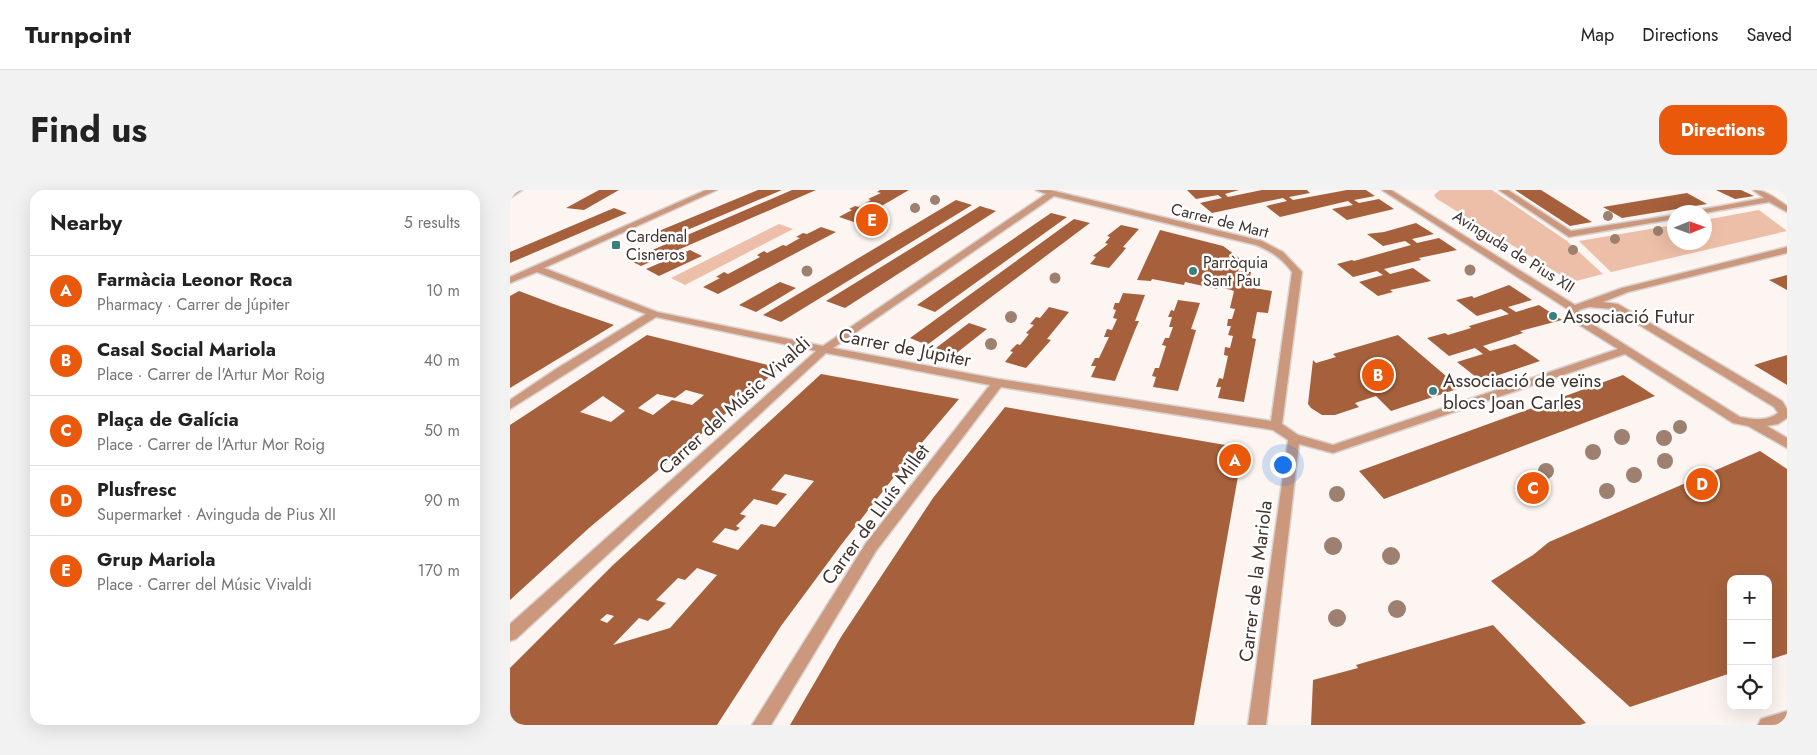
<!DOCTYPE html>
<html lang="en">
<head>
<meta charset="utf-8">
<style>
	body { margin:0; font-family:Jost,sans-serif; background:#f2f2f2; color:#222 }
	.controls { position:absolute; right:15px; bottom:15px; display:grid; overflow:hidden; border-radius:10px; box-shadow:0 5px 20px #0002 }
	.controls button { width:45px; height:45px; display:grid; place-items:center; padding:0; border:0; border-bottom:1px solid #e0e0e0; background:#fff; color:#222; font:25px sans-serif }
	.compass { position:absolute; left:1157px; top:15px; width:45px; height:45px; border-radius:50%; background:#fff; box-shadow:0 5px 20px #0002; rotate:89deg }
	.you { position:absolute; left:772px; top:274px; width:18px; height:18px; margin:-12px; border:4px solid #fff; border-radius:50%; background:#1a73e8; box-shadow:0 0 0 8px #1a73e833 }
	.badge { display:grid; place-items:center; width:32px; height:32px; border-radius:50%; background:#ea580c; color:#fff; font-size:16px; font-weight:700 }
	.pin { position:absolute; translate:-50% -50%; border:2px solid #fff; box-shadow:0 1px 5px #0006 }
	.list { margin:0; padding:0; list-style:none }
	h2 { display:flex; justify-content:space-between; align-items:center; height:65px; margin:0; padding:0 20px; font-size:21px }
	h2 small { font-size:16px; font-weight:400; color:#767676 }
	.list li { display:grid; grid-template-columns:32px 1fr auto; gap:15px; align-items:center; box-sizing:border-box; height:70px; padding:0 20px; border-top:1px solid #e0e0e0 }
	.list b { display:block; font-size:19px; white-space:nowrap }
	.list p { margin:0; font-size:16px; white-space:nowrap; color:#767676 }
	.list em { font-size:16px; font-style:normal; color:#767676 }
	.icon { flex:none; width:28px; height:28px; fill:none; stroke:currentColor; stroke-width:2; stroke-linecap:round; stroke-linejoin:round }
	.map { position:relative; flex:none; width:1277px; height:535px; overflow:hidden; border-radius:15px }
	header { display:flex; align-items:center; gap:30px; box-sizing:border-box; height:70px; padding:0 25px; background:#fff; border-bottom:1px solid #e0e0e0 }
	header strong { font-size:24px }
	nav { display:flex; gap:28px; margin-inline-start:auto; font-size:18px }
	.intro { display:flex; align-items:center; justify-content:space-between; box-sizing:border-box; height:120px; padding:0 30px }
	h1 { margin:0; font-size:35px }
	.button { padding:12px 22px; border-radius:15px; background:#ea580c; color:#fff; font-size:18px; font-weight:700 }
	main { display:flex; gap:30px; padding:0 30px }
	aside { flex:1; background:#fff; border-radius:15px; box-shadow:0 5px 20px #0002 }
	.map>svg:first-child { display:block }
	.green { fill:#eebfa8 }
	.building { fill:#a6613c; fill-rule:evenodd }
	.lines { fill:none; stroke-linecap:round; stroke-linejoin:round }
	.minor-casing { stroke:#dad2cf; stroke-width:3 }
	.minor { fill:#cc987d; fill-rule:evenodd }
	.tree { fill:#9d806f }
	.poi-dot { fill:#388181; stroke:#fff; stroke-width:2 }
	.labels { text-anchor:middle; stroke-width:5; stroke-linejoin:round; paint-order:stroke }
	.far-street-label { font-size:16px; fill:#40332d; stroke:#fff }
	.far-poi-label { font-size:16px; fill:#40332d; stroke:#fff; text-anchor:start }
	.poi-label { font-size:19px; fill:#40332d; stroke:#fff; text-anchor:start }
	.street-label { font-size:19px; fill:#40332d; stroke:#fff }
</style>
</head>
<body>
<header>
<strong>Turnpoint</strong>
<nav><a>Map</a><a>Directions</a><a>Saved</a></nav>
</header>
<div class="intro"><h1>Find us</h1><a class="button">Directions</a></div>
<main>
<aside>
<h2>Nearby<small>5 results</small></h2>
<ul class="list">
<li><span class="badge">A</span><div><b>Farmàcia Leonor Roca</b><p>Pharmacy · Carrer de Júpiter</p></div><em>10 m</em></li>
<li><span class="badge">B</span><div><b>Casal Social Mariola</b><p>Place · Carrer de l'Artur Mor Roig</p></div><em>40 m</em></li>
<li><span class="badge">C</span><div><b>Plaça de Galícia</b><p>Place · Carrer de l'Artur Mor Roig</p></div><em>50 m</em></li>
<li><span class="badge">D</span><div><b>Plusfresc</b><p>Supermarket · Avinguda de Pius XII</p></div><em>90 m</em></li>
<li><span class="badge">E</span><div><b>Grup Mariola</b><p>Place · Carrer del Músic Vivaldi</p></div><em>170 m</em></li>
</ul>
</aside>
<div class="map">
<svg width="1277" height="535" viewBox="0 0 1277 535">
	<rect width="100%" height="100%" fill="#fcf5f2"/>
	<path class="green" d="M 930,0 L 982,0 L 1057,51 L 1093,84 L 1062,92 L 927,9 L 924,5 Z
		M 1249,20 L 1277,41 L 1101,82 L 1069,51 L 1164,35 L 1164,52 L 1194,52 L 1195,30 Z
		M 269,34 L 283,39 L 175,95 L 161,88 Z"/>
	<path class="building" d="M 89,0 L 109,0 L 74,20 L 56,18 Z
		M 248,0 L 272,0 L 156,49 L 144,43 Z
		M 282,0 L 306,0 L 131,76 L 119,70 Z
		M 370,0 L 399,0 L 344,32 L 329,27 L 342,20 L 339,19 L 345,16 L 349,17 L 361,10 L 358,9 L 371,3 L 367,2 Z
		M 677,0 L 729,0 L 715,4 L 718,7 L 752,0 L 797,0 L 800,3 L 779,7 L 783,10 L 837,0 L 856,0 L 865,6 L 844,10 L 849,13 L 869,9 L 884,19 L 837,30 L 822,19 L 843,15 L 838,11 L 770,27 L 756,16 L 777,11 L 773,8 L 702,23 L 690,13 L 712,8 L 708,5 L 686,9 Z
		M 1005,0 L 1031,0 L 1082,32 L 1060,36 Z
		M 1206,0 L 1231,0 L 1244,6 L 1225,9 Z
		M 1177,3 L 1197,14 L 1112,28 L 1093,17 Z
		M 446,10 L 462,15 L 271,132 L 253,125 Z
		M 470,16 L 486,21 L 335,118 L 316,111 Z
		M 104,18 L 117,23 L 0,73 L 0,62 Z
		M 541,23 L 557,27 L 425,122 L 407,115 Z
		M 564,29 L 580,33 L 417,155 L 400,148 Z
		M 906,33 L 924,44 L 902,49 L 907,53 L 929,48 L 947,60 L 909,68 L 911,70 L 874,79 L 880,84 L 903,78 L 921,91 L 880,100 L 883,102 L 868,106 L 849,92 L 873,85 L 867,81 L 843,87 L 827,74 L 842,70 L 844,71 L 901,55 L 895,51 L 873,56 L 857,44 L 874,42 Z
		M 611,35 L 629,39 L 613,57 L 616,58 L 612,63 L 599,78 L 580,74 L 586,67 L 583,66 L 598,54 L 595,53 L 600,47 L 597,46 Z
		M 311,37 L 326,42 L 208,104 L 193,97 L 210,88 L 206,87 L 214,82 L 218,84 L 250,67 L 247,65 L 254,61 L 257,63 L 273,55 L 276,56 L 290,48 L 286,47 L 293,43 L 297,44 Z
		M 650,40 L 713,56 L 728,67 L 731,72 L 728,81 L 741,82 L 738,97 L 762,101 L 758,123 L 747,122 L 742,148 L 746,149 L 734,212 L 708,208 L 711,197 L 706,197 L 709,188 L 713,189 L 718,166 L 714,165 L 715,157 L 720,158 L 723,146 L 718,145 L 721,136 L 717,136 L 718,129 L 722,129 L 725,119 L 720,118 L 724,101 L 708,96 L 707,99 L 675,92 L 674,95 L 642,89 L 641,91 L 627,90 Z
		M 180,60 L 192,66 L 149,86 L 136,79 Z
		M 1277,85 L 1277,100 L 1259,90 Z
		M 270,92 L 286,98 L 246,122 L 229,115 Z
		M 999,95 L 1022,110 L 998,117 L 1006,122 L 1029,115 L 1052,130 L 1010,141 L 1013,143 L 973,156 L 980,161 L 1005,154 L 1030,171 L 971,191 L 947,172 L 973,164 L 965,158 L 939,166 L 917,148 L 935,143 L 938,145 L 961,138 L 959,136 L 999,124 L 991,119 L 967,126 L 946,110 L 962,106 L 964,108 Z
		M 9,101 L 49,116 L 104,135 L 0,198 L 0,106 Z
		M 613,103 L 635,105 L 625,131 L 629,131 L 625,140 L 605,191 L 581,187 L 586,176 L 581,176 L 585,168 L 589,168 L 599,147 L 594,147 L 597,139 L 602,140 L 607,129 L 603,128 L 606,120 L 603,119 L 605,113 L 609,113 Z
		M 668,110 L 690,113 L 681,139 L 686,140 L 679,164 L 668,201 L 643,197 L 646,187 L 642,186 L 645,178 L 649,178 L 656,156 L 652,155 L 655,148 L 659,148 L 663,137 L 659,137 L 662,127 L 658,127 L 661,120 L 664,121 Z
		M 539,117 L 559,122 L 537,149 L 541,150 L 516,178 L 495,172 L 503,162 L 500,161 L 507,154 L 510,155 L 519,144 L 516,143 L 524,135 L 520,134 L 526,127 L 530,128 Z
		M 459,133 L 477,139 L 444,165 L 426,158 Z
		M 137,145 L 270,178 L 79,338 L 0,410 L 0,235 ZM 176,200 L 194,205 L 182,215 L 162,210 L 143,225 L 128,218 L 147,204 L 165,208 ZM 93,206 L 115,221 L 101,232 L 70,222 Z
		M 888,145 L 950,198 L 881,221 L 866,206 L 845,213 L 849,217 L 825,225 L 812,225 L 801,218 L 798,214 L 803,170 L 806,173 L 826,167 L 823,164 Z
		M 1277,165 L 1277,195 L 1244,175 Z
		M 311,184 L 449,209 L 398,269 L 331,355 L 271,436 L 207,535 L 0,535 L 0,478 L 102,376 ZM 275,284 L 304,291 L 265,337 L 251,334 L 228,360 L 202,352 L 215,338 L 226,341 L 230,338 L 226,336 L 236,326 L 230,324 L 244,309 L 267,315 L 277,304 L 261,300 ZM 187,378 L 207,385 L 160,438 L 103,455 L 129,428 L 138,431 L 156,413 L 146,410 L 168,388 L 175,390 ZM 97,424 L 104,426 L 97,433 L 90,430 Z
		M 1113,185 L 1145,206 L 874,309 L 849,281 Z
		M 495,217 L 733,258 L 684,535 L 280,535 L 331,447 L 423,308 Z
		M 1250,261 L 1277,279 L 1277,464 L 1258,470 L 1258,389 L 1221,389 L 1221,483 L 1120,517 L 981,391 L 1023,365 L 1039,352 Z
		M 983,435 L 1076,533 L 1070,535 L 801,535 L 803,490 L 848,478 L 846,475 Z"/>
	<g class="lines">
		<defs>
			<path id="minor" d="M 3,0 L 12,0 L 0,8 L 0,2 Z
				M 196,0 L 207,0 L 34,78 L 147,122 L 313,156 L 536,4 L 526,0 L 540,0 L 752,51 L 773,62 L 792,82 L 772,234 L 788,245 L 823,255 L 1108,159 L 1063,131 L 1059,120 L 872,0 L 881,0 L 1065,115 L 1112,98 L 1277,57 L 1277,63 L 1118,102 L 1093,112 L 1108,114 L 1272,211 L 1277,219 L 1277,228 L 1268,234 L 1257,236 L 1277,248 L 1277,258 L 1238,236 L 1223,233 L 1115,164 L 823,263 L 789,254 L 756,535 L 738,535 L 778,250 L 763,240 L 491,197 L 366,361 L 261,535 L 242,535 L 356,353 L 480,195 L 316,163 L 6,449 L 0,451 L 0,434 L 306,161 L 146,127 L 0,219 L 0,210 L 46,179 L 136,124 L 27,82 L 0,93 L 0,87 ZM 544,6 L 746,55 C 761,61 773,69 782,82 L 761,231 L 488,189 L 323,158 ZM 1079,117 L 1103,119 L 1264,217 L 1268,223 C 1256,232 1243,229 1230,227 L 1071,127 L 1069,120 Z
				M 989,0 L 998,0 L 1061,41 L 1164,25 L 1164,29 L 1059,47 Z
				M 1243,0 C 1257,0 1266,9 1277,16 L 1277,22 L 1259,12 L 1194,23 L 1185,22 L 1189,20 L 1254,8 Z
				M 1277,521 L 1277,535 L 1248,535 L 1251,529 Z"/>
		</defs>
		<use href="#minor" class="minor-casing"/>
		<use href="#minor" class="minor"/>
	</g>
	<g class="tree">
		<circle cx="425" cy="10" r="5"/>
		<circle cx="405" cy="18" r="5"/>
		<circle cx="1098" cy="26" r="5"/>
		<circle cx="1148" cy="41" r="5"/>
		<circle cx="1105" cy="49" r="5"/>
		<circle cx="1063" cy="60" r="5"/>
		<circle cx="960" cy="80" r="5.5"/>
		<circle cx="297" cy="81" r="5.5"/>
		<circle cx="545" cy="88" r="5.5"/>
		<circle cx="501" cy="127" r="6"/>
		<circle cx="481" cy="154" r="6"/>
		<circle cx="1170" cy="237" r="7"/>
		<circle cx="1112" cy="247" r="8"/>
		<circle cx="1154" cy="248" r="8"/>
		<circle cx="1083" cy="262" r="8"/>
		<circle cx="1155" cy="271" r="8"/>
		<circle cx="1036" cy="281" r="8"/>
		<circle cx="1124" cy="285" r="8"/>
		<circle cx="1097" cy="301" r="8"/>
		<circle cx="827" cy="304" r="8"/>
		<circle cx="823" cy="356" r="9"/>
		<circle cx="881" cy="366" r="9"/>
		<circle cx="887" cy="419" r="9"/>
		<circle cx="827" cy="428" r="9"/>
	</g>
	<g class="poi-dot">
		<rect x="101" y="50" width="10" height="10" rx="2.5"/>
		<circle cx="683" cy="81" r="5"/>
		<circle cx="1043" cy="126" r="5"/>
		<circle cx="923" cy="201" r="5"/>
	</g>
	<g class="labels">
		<g class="far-street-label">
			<text transform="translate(710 30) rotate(14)" y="6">Carrer de Mart</text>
			<text transform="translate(1004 61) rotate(32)" y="6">Avinguda de Pius XII</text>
		</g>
		<g class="far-poi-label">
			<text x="116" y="52">Cardenal<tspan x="116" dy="18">Cisneros</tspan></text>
			<text x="693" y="78">Parròquia<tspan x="693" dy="18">Sant Pau</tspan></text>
		</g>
		<g class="poi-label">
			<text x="1053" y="133">Associació Futur</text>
			<text x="933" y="197">Associació de veïns<tspan x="933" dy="22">blocs Joan Carles</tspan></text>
		</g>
		<g class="street-label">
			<text transform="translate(395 157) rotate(11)" y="7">Carrer de Júpiter</text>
			<text transform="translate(224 215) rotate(-42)" y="7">Carrer del Músic Vivaldi</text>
			<text transform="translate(365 324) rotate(-54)" y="7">Carrer de Lluís Millet</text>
			<text transform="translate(745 391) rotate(-83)" y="7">Carrer de la Mariola</text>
		</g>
	</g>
</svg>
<div class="controls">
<button>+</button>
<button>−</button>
<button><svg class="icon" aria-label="locate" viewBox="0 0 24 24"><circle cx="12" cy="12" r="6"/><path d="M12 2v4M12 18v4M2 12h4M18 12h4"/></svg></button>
</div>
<svg class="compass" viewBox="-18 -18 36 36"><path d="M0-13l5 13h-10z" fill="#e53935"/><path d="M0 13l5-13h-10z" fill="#767676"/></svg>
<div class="you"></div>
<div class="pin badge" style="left:725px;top:270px">A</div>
<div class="pin badge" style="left:868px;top:185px">B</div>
<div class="pin badge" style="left:1023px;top:298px">C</div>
<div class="pin badge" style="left:1192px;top:294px">D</div>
<div class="pin badge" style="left:362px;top:30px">E</div>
</div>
</main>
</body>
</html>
